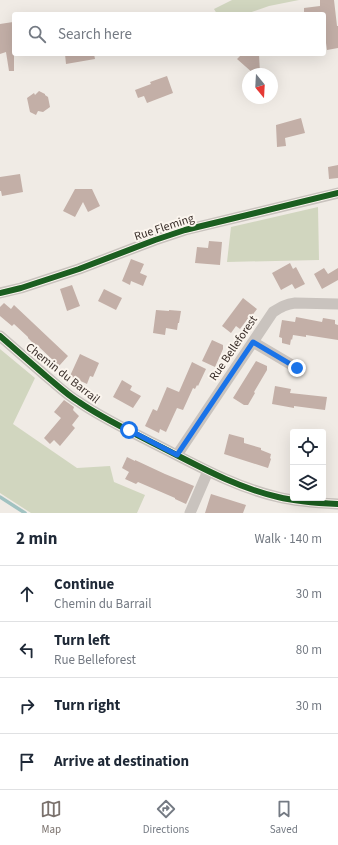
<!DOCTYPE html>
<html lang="en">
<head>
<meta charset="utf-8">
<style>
	body { margin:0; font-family:"Source Sans 3",sans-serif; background:#f6f6f7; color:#1f2937 }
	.controls { position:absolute; right:12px; bottom:12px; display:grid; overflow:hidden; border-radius:4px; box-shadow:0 4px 16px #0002 }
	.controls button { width:36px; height:36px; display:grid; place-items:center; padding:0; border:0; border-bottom:1px solid #e0e1e3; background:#fff; color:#1f2937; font:20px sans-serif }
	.compass { position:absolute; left:242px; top:68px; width:36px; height:36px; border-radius:50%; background:#fff; box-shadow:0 4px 16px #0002; rotate:162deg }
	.stop { position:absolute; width:12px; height:12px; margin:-9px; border:3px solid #1a73e8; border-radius:50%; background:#fff }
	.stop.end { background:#1a73e8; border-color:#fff; box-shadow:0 1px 4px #0008 }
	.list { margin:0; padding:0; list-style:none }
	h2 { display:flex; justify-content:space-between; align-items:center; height:52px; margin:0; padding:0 16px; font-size:17px }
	h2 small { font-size:13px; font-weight:400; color:#747a83 }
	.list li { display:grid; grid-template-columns:26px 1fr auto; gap:12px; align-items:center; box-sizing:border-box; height:56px; padding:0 16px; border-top:1px solid #e0e1e3 }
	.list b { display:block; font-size:15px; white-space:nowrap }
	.list p { margin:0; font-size:13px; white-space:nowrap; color:#747a83 }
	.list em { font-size:13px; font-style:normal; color:#747a83 }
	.icon { flex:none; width:22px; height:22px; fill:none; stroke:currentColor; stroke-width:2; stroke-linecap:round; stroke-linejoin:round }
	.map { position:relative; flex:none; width:338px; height:513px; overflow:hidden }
	.search { position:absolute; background:#fff; box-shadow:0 4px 16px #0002; left:12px; right:12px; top:12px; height:44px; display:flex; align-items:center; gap:10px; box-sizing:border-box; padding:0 14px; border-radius:4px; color:#747a83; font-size:15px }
	.sheet { height:276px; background:#fff }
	nav { display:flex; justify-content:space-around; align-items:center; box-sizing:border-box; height:56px; border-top:1px solid #e0e1e3; background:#fff; font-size:11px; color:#747a83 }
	nav a { display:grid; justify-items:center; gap:2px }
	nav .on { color:#7a716c }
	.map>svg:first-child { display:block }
	.green { fill:#d1d6bf }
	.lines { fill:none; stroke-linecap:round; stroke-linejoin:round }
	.stream { stroke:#a1c2c1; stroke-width:3.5 }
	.building { fill:#c3afa7 }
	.minor { stroke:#c9c3be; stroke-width:11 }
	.cycleway-casing { stroke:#fbf5ee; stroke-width:8 }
	.cycleway { stroke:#1b5e20; stroke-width:6 }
	.route { stroke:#1a73e8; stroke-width:5 }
	.labels { text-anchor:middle; stroke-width:4; stroke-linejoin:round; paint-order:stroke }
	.street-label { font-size:12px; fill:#3b302b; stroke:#fbf5ee }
</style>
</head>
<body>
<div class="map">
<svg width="338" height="513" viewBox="0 0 338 513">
	<rect width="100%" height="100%" fill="#f0ebe5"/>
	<path class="green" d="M 232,0 L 299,0 L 269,6 L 246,14 L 217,14 L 214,9 Z
		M 318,207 L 319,260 L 227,262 L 231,227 Z
		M 0,349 L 35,378 L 13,424 L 77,468 L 110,466 L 114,482 L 145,495 L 137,513 L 31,513 L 0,493 Z"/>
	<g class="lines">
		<path class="stream" d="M 0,497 L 25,513"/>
	</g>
	<path class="building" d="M 320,0 L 334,0 L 337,26 L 338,26 L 338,48 L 327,50 L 324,29 L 324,14 L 304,14 L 304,8 L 320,6 Z
		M 13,22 L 14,33 L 14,71 L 9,71 L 6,52 L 0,54 L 0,24 Z
		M 65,54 L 94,54 L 95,59 L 66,64 Z
		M 242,54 L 259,54 L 260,74 L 254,74 L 237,59 Z
		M 167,76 L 173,93 L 147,103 L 144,96 L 138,98 L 135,90 L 151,84 L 150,82 Z
		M 39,91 L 45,94 L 45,95 L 48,97 L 50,107 L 43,112 L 38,111 L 36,115 L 30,112 L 27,98 L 34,93 L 35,95 Z
		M 301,118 L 305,133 L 285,138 L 286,146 L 277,147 L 276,125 Z
		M 338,165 L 338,178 L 329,179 L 328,167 Z
		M 20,174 L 23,192 L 2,196 L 1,191 L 0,191 L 0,177 Z
		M 75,189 L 92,189 L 100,206 L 88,212 L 83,202 L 75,217 L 63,211 Z
		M 209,241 L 222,242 L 220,265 L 195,263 L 197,247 L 208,248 Z
		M 131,259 L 144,264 L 140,273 L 147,276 L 143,286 L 131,281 L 130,285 L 122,281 Z
		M 290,263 L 293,269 L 296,267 L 305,284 L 295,289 L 292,284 L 281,290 L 272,273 Z
		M 324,268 L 328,274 L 338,268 L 338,280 L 322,289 L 314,274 Z
		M 72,285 L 80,306 L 67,311 L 60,289 Z
		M 104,289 L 122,298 L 116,310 L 98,301 Z
		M 243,298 L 257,309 L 251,317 L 249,317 L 240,329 L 236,326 L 231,333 L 222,326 Z
		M 4,303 L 11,309 L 14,305 L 68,356 L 59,366 L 37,345 L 36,346 L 28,338 L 28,337 L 14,324 L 12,326 L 0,316 L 0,307 Z
		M 156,310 L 169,311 L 169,310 L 181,311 L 179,323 L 178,323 L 177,330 L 166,328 L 165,335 L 153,333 Z
		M 296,317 L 322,322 L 323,318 L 335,320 L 335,324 L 338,325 L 338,340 L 306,335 L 306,337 L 293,335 L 292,340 L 291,339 L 290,345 L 282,343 L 282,338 L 279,337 L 282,320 L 295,322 Z
		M 212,340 L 223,345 L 223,349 L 215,367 L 202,361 Z
		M 80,354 L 99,363 L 93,377 L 90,376 L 87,384 L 70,376 Z
		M 256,361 L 267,366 L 267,370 L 254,392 L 255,393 L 248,405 L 244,405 L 233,398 Z
		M 192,362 L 206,369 L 198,386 L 197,385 L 195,389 L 193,388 L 183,410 L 177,408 L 166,432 L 160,429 L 159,433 L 145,426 L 153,409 L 157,411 L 167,387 L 179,392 Z
		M 122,380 L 132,386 L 130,390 L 141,396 L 133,408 L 113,397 Z
		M 275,386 L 291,389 L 290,393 L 327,397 L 325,410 L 294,406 L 294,408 L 272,404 Z
		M 64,400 L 74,407 L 73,410 L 79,416 L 72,425 L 75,428 L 60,446 L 54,440 L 50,444 L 44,438 L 61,418 L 54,412 Z
		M 229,434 L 244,438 L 244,443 L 261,448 L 261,450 L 271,454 L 270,458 L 271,459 L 268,468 L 224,454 Z
		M 127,457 L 135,461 L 135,460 L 165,474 L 194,486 L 186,504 L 175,499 L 175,498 L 138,482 L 136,484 L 125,479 L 129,472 L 122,468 Z
		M 211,494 L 246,505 L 243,513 L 205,513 Z"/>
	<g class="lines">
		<path class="minor" d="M 0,293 L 21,288 L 79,269 L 155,240 L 185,230 L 338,193
			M 0,336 C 15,349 31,363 46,376 C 57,385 67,395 79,402 C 102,418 128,430 153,443 C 193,463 234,487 278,497 C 298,502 318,503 338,504
			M 253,342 L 297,368
			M 177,455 L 273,312 C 281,307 286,304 295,303 L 338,304
			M 190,513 L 208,471"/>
		<defs>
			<path id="cycleway" d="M 0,293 L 21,288 L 79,269 L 155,240 L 185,230 L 338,193
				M 0,336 C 15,349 31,363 46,376 C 57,385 67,395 79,402 C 102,418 128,430 153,443 C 193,463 234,487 278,497 C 298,502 318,503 338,504"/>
		</defs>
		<use href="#cycleway" class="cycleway-casing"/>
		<use href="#cycleway" class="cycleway"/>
	</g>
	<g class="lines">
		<path class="route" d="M 129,430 L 177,455 L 253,342 L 297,368"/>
	</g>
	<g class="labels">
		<g class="street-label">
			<text transform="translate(164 227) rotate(-18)" y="4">Rue Fleming</text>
			<text transform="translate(233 348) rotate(-56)" y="4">Rue Belleforest</text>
			<text transform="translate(63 373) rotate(38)" y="4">Chemin du Barrail</text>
		</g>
	</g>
</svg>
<div class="controls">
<button><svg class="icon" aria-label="locate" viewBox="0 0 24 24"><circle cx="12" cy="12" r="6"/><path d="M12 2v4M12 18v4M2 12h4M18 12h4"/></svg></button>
<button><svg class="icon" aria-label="layers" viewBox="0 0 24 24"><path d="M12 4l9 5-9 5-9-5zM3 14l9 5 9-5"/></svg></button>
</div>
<svg class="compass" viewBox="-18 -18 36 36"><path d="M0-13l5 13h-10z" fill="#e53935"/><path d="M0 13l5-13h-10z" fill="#747a83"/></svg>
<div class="stop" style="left:129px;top:430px"></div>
<div class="stop end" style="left:297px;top:368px"></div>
<div class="search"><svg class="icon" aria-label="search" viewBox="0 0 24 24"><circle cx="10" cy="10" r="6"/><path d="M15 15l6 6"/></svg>Search here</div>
</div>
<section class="sheet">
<h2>2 min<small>Walk · 140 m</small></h2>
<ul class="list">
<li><svg class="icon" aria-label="ahead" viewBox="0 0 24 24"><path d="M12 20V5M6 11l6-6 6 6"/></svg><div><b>Continue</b><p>Chemin du Barrail</p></div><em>30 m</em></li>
<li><svg class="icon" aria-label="left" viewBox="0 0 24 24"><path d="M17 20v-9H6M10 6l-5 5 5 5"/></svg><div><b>Turn left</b><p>Rue Belleforest</p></div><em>80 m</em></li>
<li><svg class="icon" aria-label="right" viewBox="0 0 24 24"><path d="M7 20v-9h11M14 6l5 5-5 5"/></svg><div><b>Turn right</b></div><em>30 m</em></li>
<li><svg class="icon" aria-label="arrive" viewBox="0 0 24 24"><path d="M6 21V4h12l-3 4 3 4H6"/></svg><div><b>Arrive at destination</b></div></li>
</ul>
</section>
<nav>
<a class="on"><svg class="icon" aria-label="map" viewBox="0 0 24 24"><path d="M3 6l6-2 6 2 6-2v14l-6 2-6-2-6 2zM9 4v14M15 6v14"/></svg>Map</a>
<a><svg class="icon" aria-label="directions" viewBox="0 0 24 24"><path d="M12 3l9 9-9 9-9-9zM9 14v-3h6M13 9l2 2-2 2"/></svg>Directions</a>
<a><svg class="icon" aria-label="saved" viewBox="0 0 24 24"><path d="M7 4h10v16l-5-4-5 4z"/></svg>Saved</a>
</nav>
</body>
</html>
